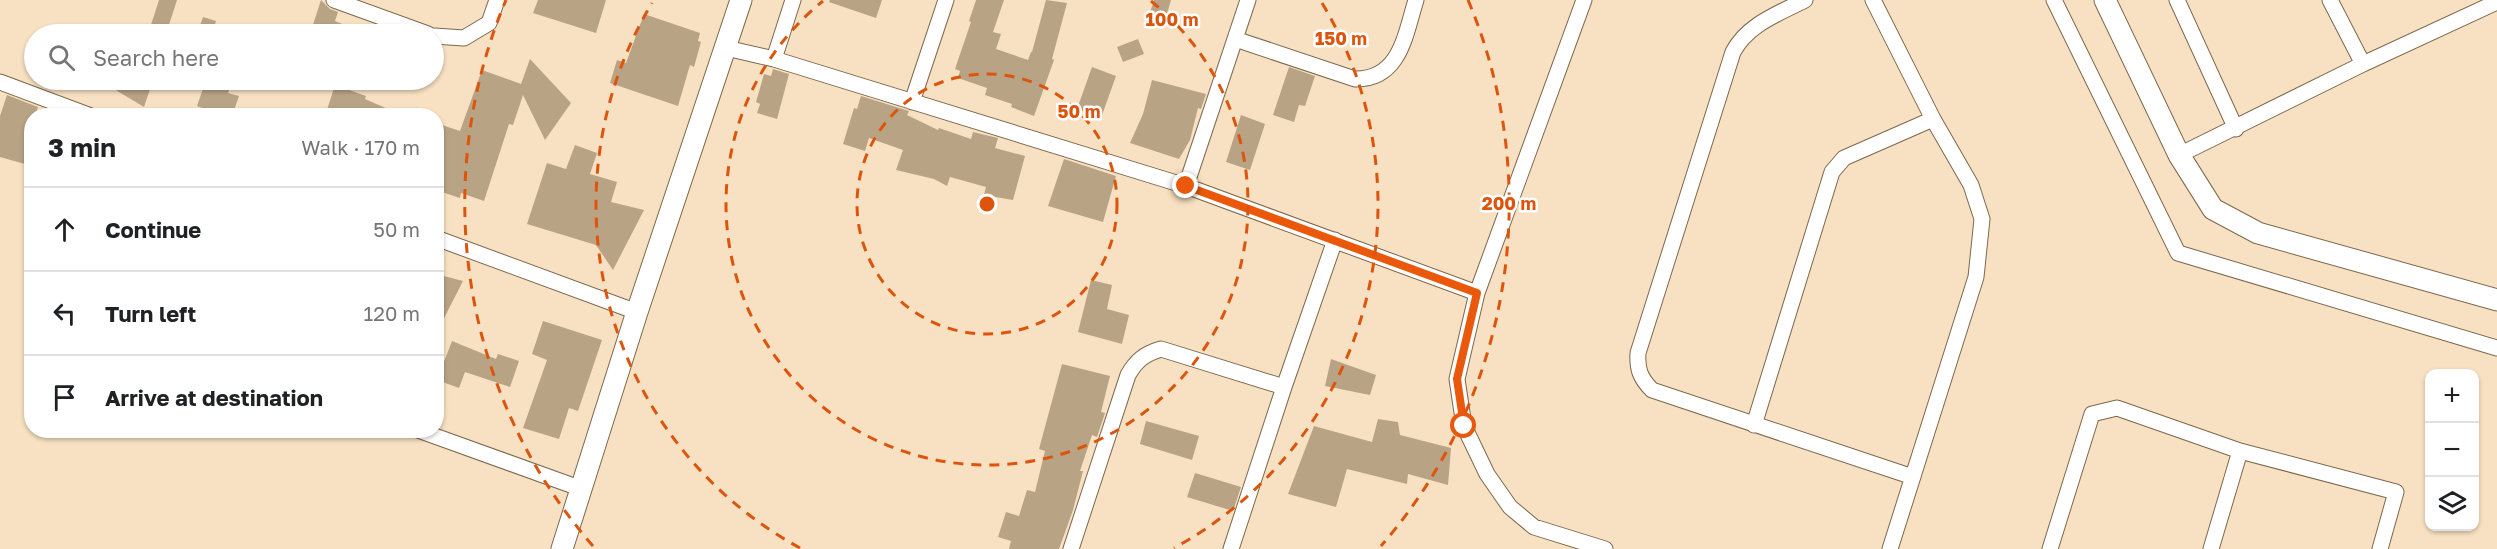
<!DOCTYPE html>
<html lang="en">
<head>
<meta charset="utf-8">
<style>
	body { margin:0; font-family:"Golos Text",sans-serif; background:#f6f6f6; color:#202124 }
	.controls { position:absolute; right:18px; bottom:18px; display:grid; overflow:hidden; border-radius:12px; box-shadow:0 2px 4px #0004 }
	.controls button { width:54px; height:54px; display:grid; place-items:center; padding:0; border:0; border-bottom:2px solid #e0e0e0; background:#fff; color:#202124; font:30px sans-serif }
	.stop { position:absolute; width:18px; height:18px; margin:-14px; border:4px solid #ea580c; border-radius:50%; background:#fff }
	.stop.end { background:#ea580c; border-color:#fff; box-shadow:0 2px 6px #0008 }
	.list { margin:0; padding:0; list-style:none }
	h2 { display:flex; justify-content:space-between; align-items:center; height:78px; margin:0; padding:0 24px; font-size:26px }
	h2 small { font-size:20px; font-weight:400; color:#757577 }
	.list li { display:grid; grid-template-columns:39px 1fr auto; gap:18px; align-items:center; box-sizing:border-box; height:84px; padding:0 24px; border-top:2px solid #e0e0e0 }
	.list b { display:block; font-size:22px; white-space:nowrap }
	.list em { font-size:20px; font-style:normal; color:#757577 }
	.icon { flex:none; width:33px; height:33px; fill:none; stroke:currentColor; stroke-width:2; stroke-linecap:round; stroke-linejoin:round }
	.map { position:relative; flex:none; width:2497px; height:549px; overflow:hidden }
	.search { position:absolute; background:#fff; box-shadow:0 2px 4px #0004; left:24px; top:24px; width:420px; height:66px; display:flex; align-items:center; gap:15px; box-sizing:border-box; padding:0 21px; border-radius:33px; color:#757577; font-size:22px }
	.panel { position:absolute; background:#fff; box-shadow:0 2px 4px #0004; left:24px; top:108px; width:420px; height:330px; border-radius:24px }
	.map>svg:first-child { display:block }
	.building { fill:#b9a385 }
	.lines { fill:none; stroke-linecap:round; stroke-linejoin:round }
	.street-casing { stroke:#7c684c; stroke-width:17 }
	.secondary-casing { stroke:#7c684c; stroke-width:23 }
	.street { stroke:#fff; stroke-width:15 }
	.secondary { stroke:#fff; stroke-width:21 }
	.route { stroke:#ea580c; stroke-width:8 }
	.ring { fill:none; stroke:#dd550c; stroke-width:3; stroke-dasharray:10 8 }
	.centre { fill:#dd550c; stroke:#fff; stroke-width:3 }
	.ring-label { font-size:18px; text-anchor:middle; font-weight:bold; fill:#dd550c; stroke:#fff; stroke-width:5; stroke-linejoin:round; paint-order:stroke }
</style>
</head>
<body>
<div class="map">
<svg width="2497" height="549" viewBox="0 0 2497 549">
	<rect width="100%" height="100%" fill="#f8e1c2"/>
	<path class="building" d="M 159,0 L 177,0 L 166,34 L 148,34 Z
		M 321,0 L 330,9 L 338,12 L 335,21 L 366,34 L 310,34 Z
		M 538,0 L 606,0 L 596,33 L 533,13 Z
		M 830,0 L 882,0 L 876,18 L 829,2 Z
		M 976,0 L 1004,0 L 993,32 L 1001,34 L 996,49 L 1028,60 L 1031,52 L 1032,52 L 1046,0 L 1067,3 L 1052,59 L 1054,60 L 1034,116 L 1011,107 L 1012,104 L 985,95 L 987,88 L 958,78 L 960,71 L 955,69 L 971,22 L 969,21 Z
		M 1154,0 L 1171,0 L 1164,24 L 1148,19 Z
		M 644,14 L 700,33 L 698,41 L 701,42 L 694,67 L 690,65 L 678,106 L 610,83 L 617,60 L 626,63 Z
		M 203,17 L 216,21 L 212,34 L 197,34 Z
		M 1138,39 L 1144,54 L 1123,62 L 1117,47 Z
		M 530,59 L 571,103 L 545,140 L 523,95 L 513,125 L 509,124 L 484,201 L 461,193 L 460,198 L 436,190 L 436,123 L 460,131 L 482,70 L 521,84 Z
		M 1092,67 L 1116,76 L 1101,118 L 1077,109 Z
		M 1289,67 L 1315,76 L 1305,106 L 1299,105 L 1294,122 L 1273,115 Z
		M 773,69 L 789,74 L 777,119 L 757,113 L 760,104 L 756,102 L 764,74 L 771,76 Z
		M 117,80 L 153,80 L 144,107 L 114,89 Z
		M 206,80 L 233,80 L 228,93 L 239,96 L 232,116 L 223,116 L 197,106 Z
		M 1152,80 L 1206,94 L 1201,109 L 1198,108 L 1190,140 L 1179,159 L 1130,143 L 1143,114 Z
		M 335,85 L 366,96 L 365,99 L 404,116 L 325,116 Z
		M 7,95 L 38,107 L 35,116 L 32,116 L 32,166 L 0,157 L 0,116 Z
		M 861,96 L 909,111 L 907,115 L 938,130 L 939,128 L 971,139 L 973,132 L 998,138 L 995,148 L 1025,156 L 1013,200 L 984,195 L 986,187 L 950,177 L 947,186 L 934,179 L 896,170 L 903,150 L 869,138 L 865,151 L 843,144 L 854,108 L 857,109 Z
		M 1241,115 L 1265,124 L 1250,170 L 1226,162 Z
		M 575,145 L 597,153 L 590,174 L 617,182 L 611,202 L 644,210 L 613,270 L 596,245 L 527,224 L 547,163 L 566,169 Z
		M 1064,159 L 1116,176 L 1103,222 L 1048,206 Z
		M 436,274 L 463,281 L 436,334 Z
		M 1091,280 L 1112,285 L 1107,309 L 1129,315 L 1122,344 L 1078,332 Z
		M 543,321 L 602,340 L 578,411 L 569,408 L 559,439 L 523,428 L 547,360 L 532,354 Z
		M 452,341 L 496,359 L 498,354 L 519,361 L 510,387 L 465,372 L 459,388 L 437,380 Z
		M 1331,359 L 1376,375 L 1370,395 L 1325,386 Z
		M 1062,364 L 1110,376 L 1101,412 L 1105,413 L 1097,437 L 1092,435 L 1080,471 L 1083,471 L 1073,510 L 1059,549 L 1009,549 L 1011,541 L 998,537 L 1006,512 L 1019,516 L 1027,490 L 1035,492 L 1045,451 L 1039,449 Z
		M 1378,419 L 1398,422 L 1400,435 L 1451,448 L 1448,485 L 1408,474 L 1407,484 L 1347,469 L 1336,507 L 1288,494 L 1314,426 L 1372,442 Z
		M 1146,421 L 1199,436 L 1192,460 L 1140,444 Z
		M 1195,473 L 1241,487 L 1233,511 L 1187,497 Z"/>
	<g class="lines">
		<defs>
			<path id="street" d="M 334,0 L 428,34
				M 1805,0 C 1778,14 1748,24 1733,52 L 1638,353 C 1637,369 1640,378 1652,390 L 1913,477
				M 1873,0 L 1933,119 L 1971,185 L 1982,219 L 1976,277 L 1890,549
				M 2054,0 L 2178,253 L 2497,348
				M 2177,0 L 2236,129
				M 2330,0 L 2363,64
				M 434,36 L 464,38 L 489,23 L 497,0
				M 1235,39 L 1355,79 C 1400,80 1405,35 1416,0
				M 726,48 L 774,59 L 1186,186 L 1477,293 L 1457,379 L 1464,426 L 1487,474 L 1510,507 L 1534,527 L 1605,549
				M 774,59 L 793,0
				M 0,82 L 91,116
				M 912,102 L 946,0
				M 2179,155 L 2363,64 L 2497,2
				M 1186,186 L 1248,0
				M 436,238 L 637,312
				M 1477,293 L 1584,0
				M 1754,425 L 1832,172 L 1844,158 L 1933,119
				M 418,430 L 582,489
				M 1071,549 L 1128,375 C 1136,361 1144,354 1161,349 L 1284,387
				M 1231,549 L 1284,387 L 1335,240
				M 2050,549 L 2092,414 L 2117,408 L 2240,451 L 2396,492 L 2380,549
				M 2211,549 L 2240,451"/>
			<path id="secondary" d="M 2105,0 L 2179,155 L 2213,209 L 2258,233 L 2497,300
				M 562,549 L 637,312 L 741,0"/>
		</defs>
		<use href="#street" class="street-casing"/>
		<use href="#secondary" class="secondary-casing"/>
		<use href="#street" class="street"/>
		<use href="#secondary" class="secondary"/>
	</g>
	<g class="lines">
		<path class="route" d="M 1186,186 L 1477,293 L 1457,379 L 1464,426"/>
	</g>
	<g class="ring">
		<circle cx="987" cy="204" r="130"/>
		<path d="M1151 1A261 261 0 1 1 823 1"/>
		<path d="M800 548A391 391 0 0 1 652 3M1322 3A391 391 0 0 1 1174 548"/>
		<path d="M593 546A522 522 0 0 1 506 0M1468 0A522 522 0 0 1 1381 546"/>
	</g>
	<circle cx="987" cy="204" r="9" class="centre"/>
	<g class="ring-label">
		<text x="1172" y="26">100 m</text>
		<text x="1341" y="45">150 m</text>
		<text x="1079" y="118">50 m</text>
		<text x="1509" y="210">200 m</text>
	</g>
</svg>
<div class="controls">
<button>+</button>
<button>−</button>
<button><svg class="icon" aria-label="layers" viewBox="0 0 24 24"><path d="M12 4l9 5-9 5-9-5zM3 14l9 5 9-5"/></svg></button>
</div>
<div class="stop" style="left:1464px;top:426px"></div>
<div class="stop end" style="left:1186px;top:186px"></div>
<div class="search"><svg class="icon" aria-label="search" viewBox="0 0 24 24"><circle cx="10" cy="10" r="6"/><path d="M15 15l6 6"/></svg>Search here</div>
<section class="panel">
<h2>3 min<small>Walk · 170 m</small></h2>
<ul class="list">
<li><svg class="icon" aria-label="ahead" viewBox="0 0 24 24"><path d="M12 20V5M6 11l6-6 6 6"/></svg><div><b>Continue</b></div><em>50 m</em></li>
<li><svg class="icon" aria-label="left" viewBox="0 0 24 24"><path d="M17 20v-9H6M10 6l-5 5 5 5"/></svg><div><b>Turn left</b></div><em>120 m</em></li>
<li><svg class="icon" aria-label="arrive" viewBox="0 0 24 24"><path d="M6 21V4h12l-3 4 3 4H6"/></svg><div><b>Arrive at destination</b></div></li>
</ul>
</section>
</div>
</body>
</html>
